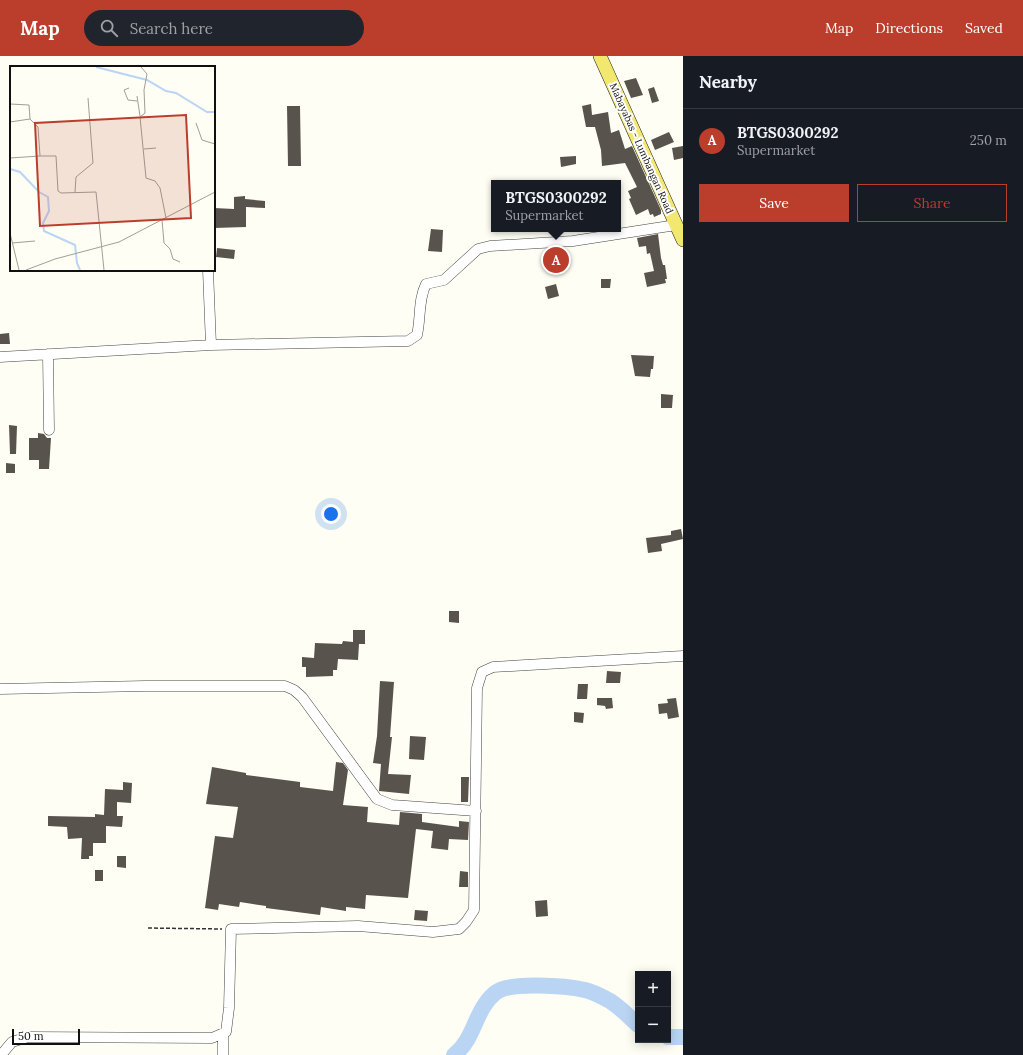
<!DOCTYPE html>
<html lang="en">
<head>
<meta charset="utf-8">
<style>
	body { margin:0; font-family:Lora,serif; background:#20242c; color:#f1f3f6 }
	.controls { position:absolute; right:12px; bottom:12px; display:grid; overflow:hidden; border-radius:0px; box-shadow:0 2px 10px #0003 }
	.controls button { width:36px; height:36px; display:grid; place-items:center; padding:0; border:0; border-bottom:1px solid #363941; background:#171b24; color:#f1f3f6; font:20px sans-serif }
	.scale { position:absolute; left:12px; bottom:10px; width:68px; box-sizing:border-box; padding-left:4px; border:2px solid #101010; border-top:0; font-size:11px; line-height:14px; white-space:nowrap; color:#101010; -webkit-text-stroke:3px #fff; paint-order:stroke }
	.you { position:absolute; left:331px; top:458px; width:14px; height:14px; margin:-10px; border:3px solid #fff; border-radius:50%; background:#1a73e8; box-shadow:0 0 0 6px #1a73e833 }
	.badge { display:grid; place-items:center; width:26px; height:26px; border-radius:50%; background:#bb3e2d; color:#fff; font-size:13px; font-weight:700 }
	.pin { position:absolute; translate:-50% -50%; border:2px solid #fff; box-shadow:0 1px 4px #0006 }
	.popup { position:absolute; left:491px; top:124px; width:130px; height:52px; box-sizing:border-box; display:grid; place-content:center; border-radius:0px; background:#171b24; filter:drop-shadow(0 1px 3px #0005); font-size:13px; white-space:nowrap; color:#9ea1a6 }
	.popup b { font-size:15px; color:#f1f3f6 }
	.popup::after { content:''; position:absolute; left:50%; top:100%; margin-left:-8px; border:8px solid transparent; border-top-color:#171b24 }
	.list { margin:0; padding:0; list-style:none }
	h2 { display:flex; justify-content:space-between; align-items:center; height:52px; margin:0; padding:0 16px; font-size:17px }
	h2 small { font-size:13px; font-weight:400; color:#9ea1a6 }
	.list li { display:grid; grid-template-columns:26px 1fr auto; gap:12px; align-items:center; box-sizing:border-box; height:64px; padding:0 16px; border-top:1px solid #363941 }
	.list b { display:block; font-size:15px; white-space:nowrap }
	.list p { margin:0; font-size:13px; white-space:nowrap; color:#9ea1a6 }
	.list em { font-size:13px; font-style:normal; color:#9ea1a6 }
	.actions { display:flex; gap:8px; padding:12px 16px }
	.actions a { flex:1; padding:9px 0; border:1px solid #bb3e2d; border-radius:0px; text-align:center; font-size:14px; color:#bb3e2d }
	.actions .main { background:#bb3e2d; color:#fff }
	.icon { flex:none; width:22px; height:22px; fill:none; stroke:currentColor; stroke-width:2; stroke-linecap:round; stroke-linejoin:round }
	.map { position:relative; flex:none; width:683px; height:999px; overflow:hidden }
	header { display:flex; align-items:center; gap:24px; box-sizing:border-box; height:56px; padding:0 20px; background:#bb3e2d; color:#fff }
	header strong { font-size:19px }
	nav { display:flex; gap:22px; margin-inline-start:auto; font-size:14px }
	.search { width:280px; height:36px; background:#20242c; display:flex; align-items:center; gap:10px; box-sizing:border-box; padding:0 14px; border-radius:22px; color:#9ea1a6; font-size:15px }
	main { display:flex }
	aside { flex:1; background:#171b24 }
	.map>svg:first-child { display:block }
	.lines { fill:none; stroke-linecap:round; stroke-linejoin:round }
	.river { stroke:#bad5f4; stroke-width:16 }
	.building { fill:#58534d }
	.minor-casing { stroke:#434343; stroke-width:11 }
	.major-casing { stroke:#212121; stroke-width:14 }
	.path { stroke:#323232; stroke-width:1.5; stroke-dasharray:4 2; stroke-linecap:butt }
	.minor { stroke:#fff; stroke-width:10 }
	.major { stroke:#f2e870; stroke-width:13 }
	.labels { text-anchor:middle; stroke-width:4; stroke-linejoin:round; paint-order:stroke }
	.street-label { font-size:10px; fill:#101010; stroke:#fff }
	.inset-river { fill:none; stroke:#bad5f4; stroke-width:2 }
	.inset-road { fill:none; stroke:#9f9f99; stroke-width:1 }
	.view { fill:#bb3e2d; fill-opacity:0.15; stroke:#bb3e2d; stroke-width:2 }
	.inset-edge { fill:none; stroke:#101010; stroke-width:2 }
</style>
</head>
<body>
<header>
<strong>Map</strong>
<div class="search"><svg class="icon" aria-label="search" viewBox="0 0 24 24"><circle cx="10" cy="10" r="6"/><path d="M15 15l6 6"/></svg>Search here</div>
<nav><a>Map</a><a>Directions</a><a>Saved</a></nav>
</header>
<main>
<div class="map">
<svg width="683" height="999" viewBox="0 0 683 999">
	<rect width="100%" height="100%" fill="#fefef4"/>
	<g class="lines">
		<path class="river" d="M 668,981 L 683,981
			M 454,999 C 475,983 474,955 495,937 C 509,925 567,930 585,934 C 593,936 603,941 610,945 C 620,951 629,961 638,969"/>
	</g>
	<path class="building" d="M 636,22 L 643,39 L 631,42 L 624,25 Z
		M 654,31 L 659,45 L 652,47 L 648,33 Z
		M 591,48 L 592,59 L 608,56 L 611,77 L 619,74 L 625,93 L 632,90 L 661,154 L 661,158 L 654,161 L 653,158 L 650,159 L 648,153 L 636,159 L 629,143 L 631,142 L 628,135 L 637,131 L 625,107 L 602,110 L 601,94 L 595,71 L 586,71 L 582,50 Z
		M 287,50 L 300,50 L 301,110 L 288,110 Z
		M 669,76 L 674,86 L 655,94 L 651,84 Z
		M 683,90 L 683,102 L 674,104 L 672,92 Z
		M 576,100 L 576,108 L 561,111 L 560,101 Z
		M 245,140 L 245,143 L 265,145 L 265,152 L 246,151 L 246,171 L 214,172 L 214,152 L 234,153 L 234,141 Z
		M 431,173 L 443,174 L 442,196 L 428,195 Z
		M 658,178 L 661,202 L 663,209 L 665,209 L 667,223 L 665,223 L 666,227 L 647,231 L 644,217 L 654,215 L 650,197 L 647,198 L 646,190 L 639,191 L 637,182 Z
		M 217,192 L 235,194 L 234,203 L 216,201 Z
		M 601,223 L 611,223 L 610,232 L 601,232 Z
		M 556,228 L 559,240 L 548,243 L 545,231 Z
		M 9,277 L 10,288 L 0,288 L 0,278 Z
		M 631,299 L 654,300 L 653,313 L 651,313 L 650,321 L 635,320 Z
		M 661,338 L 673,339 L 672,352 L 661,352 Z
		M 9,369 L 17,370 L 16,398 L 10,398 Z
		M 38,377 L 44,378 L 47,382 L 51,382 L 49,413 L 39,413 L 39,404 L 29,404 L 29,382 L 38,382 Z
		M 6,407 L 15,408 L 15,417 L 6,417 Z
		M 681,473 L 683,483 L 661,488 L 662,495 L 648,497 L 646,482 L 671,479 L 671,475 Z
		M 449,555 L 459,555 L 459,567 L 449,566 Z
		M 353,574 L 365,574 L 365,588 L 359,588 L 358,604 L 338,603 L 337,614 L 333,614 L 333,620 L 306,621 L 306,611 L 302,611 L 302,601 L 314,602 L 315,587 L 342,588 L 343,585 L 353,586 Z
		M 607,615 L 621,616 L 620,627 L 606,627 Z
		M 380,625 L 394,626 L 390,681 L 392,681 L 388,718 L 411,719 L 409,738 L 379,735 L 381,708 L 373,707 L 377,680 Z
		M 578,628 L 588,628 L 587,643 L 577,643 Z
		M 597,642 L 612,642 L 613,652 L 606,653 L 605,650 L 597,649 Z
		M 676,642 L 679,661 L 668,663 L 667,657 L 659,658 L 658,648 L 668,647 L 667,643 Z
		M 574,656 L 584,657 L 583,667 L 574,666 Z
		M 410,680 L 426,681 L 424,704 L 409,703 Z
		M 336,706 L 343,707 L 348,714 L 343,749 L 368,751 L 367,766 L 399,769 L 400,756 L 422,758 L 422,766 L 459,771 L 459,765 L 469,766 L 468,784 L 449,783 L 448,794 L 431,792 L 433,775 L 416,773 L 408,842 L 366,839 L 365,853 L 346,851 L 346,855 L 321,851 L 320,859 L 266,852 L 266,850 L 240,846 L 239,851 L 219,848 L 218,854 L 205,852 L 215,780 L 233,782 L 238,751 L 206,748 L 212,711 L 246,717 L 246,719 L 300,726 L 300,731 L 333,735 Z
		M 461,721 L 469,721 L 468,746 L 461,746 Z
		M 123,726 L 132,727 L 131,747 L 117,746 L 117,760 L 123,760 L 122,771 L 106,770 L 106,787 L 93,787 L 93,800 L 89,800 L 89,803 L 81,803 L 82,782 L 68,783 L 67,771 L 48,770 L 48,760 L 95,761 L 95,758 L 104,759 L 105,733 L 123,734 Z
		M 117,800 L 126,800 L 126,812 L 117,811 Z
		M 95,814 L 103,814 L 103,825 L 95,825 Z
		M 460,815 L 468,816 L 468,831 L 459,831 Z
		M 547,844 L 548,860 L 536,861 L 535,845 Z
		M 415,854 L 428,855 L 427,865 L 414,864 Z"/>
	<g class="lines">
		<defs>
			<path id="minor" d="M 208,214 L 211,289
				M 48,298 L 49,374
				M 0,301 L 211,289 L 408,285 L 417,279 C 421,262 418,244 426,228 L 444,224 L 478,193 L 490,190 L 573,185 L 676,169
				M 0,633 L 145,630 L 285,630 L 294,634 L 302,641 L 377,743 L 392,749 L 476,755
				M 223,979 L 223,999
				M 1,999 L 12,986 L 28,981 L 212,982 L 226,976 L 229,952 L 231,873 L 358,870 L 433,876 L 459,873 L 466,866 L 474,854 L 477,632 L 482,616 L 493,611 L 683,600"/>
			<path id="major" d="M 600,0 L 683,184"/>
		</defs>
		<use href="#minor" class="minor-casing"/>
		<use href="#major" class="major-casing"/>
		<path class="path" d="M 148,872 L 222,873"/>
		<use href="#minor" class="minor"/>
		<use href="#major" class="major"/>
	</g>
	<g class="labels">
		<g class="street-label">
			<text transform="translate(642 92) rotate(66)" y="4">Mabayabas - Lumbangan Road</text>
		</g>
	</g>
	<g transform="translate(10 10)">
		<rect width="205" height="205" fill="#fefef4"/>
		<path class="inset-river" d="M 86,1 L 137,14 L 156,25 L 166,27 L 197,46 L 205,46M 0,103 L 10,106 L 29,126 L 38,131 L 39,145 L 33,157 L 34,165 L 65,179 L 67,197 L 70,204"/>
		<path class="inset-road" d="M 131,1 L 137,8 L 134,24 L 135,47 L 130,51 L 136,112 L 145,115 L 150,122 L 156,152M 119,22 L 114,24 L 118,34 L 127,35M 127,30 L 130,50M 0,38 L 19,39 L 20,53 L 28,61 L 30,90 L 46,90 L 48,125 L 51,127 L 86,126 L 94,204M 0,56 L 20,53M 186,57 L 192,74 L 205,78M 134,83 L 146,82M 0,92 L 30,90M 65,126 L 66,111 L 83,97 L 78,32M 152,154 L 154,177 L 160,183 L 163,193 L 170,196M 0,167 L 9,204M 2,177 L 25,175M 16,204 L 45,193 L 109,176 L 205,126"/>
		<path class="view" d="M 176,49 L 181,152 L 30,160 L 25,57 Z"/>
		<rect width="205" height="205" class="inset-edge"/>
	</g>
</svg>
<div class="controls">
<button>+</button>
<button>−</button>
</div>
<div class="scale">50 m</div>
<div class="you"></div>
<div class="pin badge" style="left:556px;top:204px">A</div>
<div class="popup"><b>BTGS0300292</b>Supermarket</div>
</div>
<aside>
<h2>Nearby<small></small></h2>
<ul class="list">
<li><span class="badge">A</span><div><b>BTGS0300292</b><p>Supermarket</p></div><em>250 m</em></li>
</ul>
<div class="actions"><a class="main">Save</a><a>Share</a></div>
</aside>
</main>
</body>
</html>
